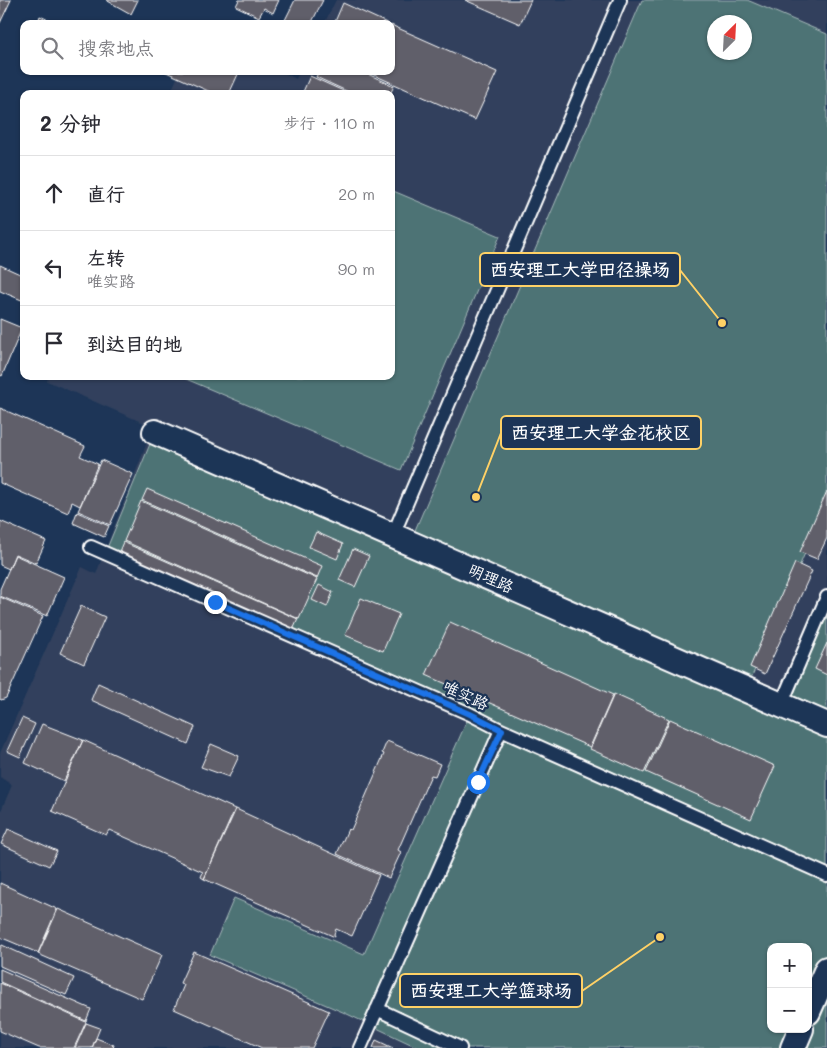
<!DOCTYPE html>
<html lang="zh">
<head>
<meta charset="utf-8">
<style>
	body { margin:0; font-family:Mali,"LXGW WenKai TC",sans-serif; background:#f7f7f7; color:#2b2b33 }
	.controls { position:absolute; right:15px; bottom:15px; display:grid; overflow:hidden; border-radius:10px; box-shadow:0 1px 4px #0004 }
	.controls button { width:45px; height:45px; display:grid; place-items:center; padding:0; border:0; border-bottom:1px solid #e1e1e2; background:#fff; color:#2b2b33; font:25px sans-serif }
	.compass { position:absolute; left:707px; top:15px; width:45px; height:45px; border-radius:50%; background:#fff; box-shadow:0 1px 4px #0004; rotate:24deg }
	.stop { position:absolute; width:15px; height:15px; margin:-11px; border:4px solid #1a73e8; border-radius:50%; background:#fff }
	.stop.end { background:#1a73e8; border-color:#fff; box-shadow:0 1px 5px #0008 }
	.list { margin:0; padding:0; list-style:none }
	h2 { display:flex; justify-content:space-between; align-items:center; height:65px; margin:0; padding:0 20px; font-size:21px }
	h2 small { font-size:16px; font-weight:400; color:#7c7c81 }
	.list li { display:grid; grid-template-columns:32px 1fr auto; gap:15px; align-items:center; box-sizing:border-box; height:75px; padding:0 20px; border-top:1px solid #e1e1e2 }
	.list b { display:block; font-size:19px; white-space:nowrap }
	.list p { margin:0; font-size:16px; white-space:nowrap; color:#7c7c81 }
	.list em { font-size:16px; font-style:normal; color:#7c7c81 }
	.icon { flex:none; width:28px; height:28px; fill:none; stroke:currentColor; stroke-width:2; stroke-linecap:round; stroke-linejoin:round }
	.map { position:relative; flex:none; width:827px; height:1048px; overflow:hidden }
	.search { position:absolute; background:#fff; box-shadow:0 1px 4px #0004; left:20px; top:20px; width:375px; height:55px; display:flex; align-items:center; gap:12px; box-sizing:border-box; padding:0 18px; border-radius:10px; color:#7c7c81; font-size:19px }
	.panel { position:absolute; background:#fff; box-shadow:0 1px 4px #0004; left:20px; top:90px; width:375px; height:290px; border-radius:10px }
	.map>svg:first-child { display:block }
	.built { fill:#31415d; fill-rule:evenodd }
	.green { fill:#4d7375; stroke:#a6b9ba; fill-rule:evenodd }
	.building { fill:#605e6b; stroke:#fff }
	.lines { fill:none; stroke-linecap:round; stroke-linejoin:round }
	.service-casing { stroke:#fff; stroke-width:16 }
	.minor-casing { stroke:#fff; stroke-width:28 }
	.service { stroke:#1d3557; stroke-width:12 }
	.minor { stroke:#1d3557; stroke-width:24 }
	.route { stroke:#1a73e8; stroke-width:6 }
	.labels { text-anchor:middle; stroke-width:4.5; stroke-linejoin:round; paint-order:stroke }
	.street-label { font-size:16px; fill:#fff; stroke:#1d3557 }
	.leader { fill:none; stroke:#ffd166; stroke-width:2 }
	.callout-dot { fill:#ffd166; stroke:#1d3557; stroke-width:2 }
	.callout { fill:#1d3557; stroke:#ffd166; stroke-width:2 }
	.callout-label { font-size:18px; text-anchor:middle; font-weight:bold; fill:#fff }
</style>
</head>
<body>
<div class="map">
<svg width="827" height="1048" viewBox="0 0 827 1048">
	<rect width="100%" height="100%" fill="#1d3557"/>
	<filter id="ink" filterUnits="userSpaceOnUse"><feTurbulence type="fractalNoise" baseFrequency=".02" numOctaves="2"/><feDisplacementMap in="SourceGraphic" scale="10" xChannelSelector="R" yChannelSelector="G"/><feConvolveMatrix kernelMatrix="1 2 1 2 8 2 1 2 1" color-interpolation-filters="sRGB"/></filter>
	<g filter="url(#ink)">
		<path class="built" d="M 336,0 L 827,0 L 827,1048 L 0,1048 L 0,813 L 12,785 L 0,777 L 0,753 L 82,567 L 96,574 L 153,427 L 47,381 L 49,376 L 391,376 L 391,94 L 170,94 L 180,71 L 281,71 L 296,79 L 300,71 L 391,71 L 391,24 L 324,24 ZM 714,22 L 744,22 L 744,52 L 714,52 ZM 771,947 L 808,947 L 808,1029 L 771,1029 Z"/>
		<path class="green" d="M 642,0 L 747,0 L 827,34 L 827,502 L 746,690 L 410,542 ZM 714,22 L 744,22 L 744,52 L 714,52 Z
			M 391,190 L 500,236 L 401,470 L 179,376 L 391,376 Z
			M 155,432 L 827,731 L 827,1048 L 419,1048 L 345,1013 L 210,955 L 234,898 L 364,954 L 469,716 L 105,553 ZM 771,947 L 808,947 L 808,1029 L 771,1029 Z
			M 827,603 L 827,726 L 781,705 Z"/>
		<path class="building" d="M 0,0 L 11,0 L 0,23 Z
			M 106,0 L 138,0 L 131,14 Z
			M 239,0 L 279,0 L 273,13 L 264,8 L 259,17 L 236,6 Z
			M 295,0 L 323,0 L 311,24 L 283,24 Z
			M 465,0 L 531,0 L 520,24 Z
			M 343,3 L 389,24 L 334,24 Z
			M 40,16 L 57,24 L 37,24 Z
			M 391,25 L 497,72 L 475,120 L 365,71 L 391,71 Z
			M 164,71 L 238,71 L 239,72 L 229,94 L 215,94 Z
			M 319,71 L 361,71 L 394,86 L 390,94 L 353,94 L 316,77 Z
			M 310,76 L 350,94 L 302,94 Z
			M 0,265 L 22,275 L 24,271 L 24,301 L 0,291 Z
			M 0,319 L 22,328 L 2,376 L 0,375 Z
			M 0,408 L 85,446 L 80,456 L 98,464 L 80,506 L 72,502 L 68,513 L 0,483 Z
			M 101,460 L 133,474 L 110,525 L 78,511 Z
			M 147,489 L 322,566 L 317,578 L 142,500 Z
			M 827,491 L 827,538 L 817,559 L 800,552 Z
			M 141,501 L 317,579 L 299,619 L 124,541 Z
			M 77,512 L 109,526 L 104,537 L 73,523 Z
			M 0,521 L 46,541 L 36,563 L 15,554 L 9,569 L 0,565 Z
			M 316,532 L 343,544 L 337,559 L 309,547 Z
			M 123,542 L 298,619 L 293,630 L 118,554 Z
			M 353,549 L 369,556 L 355,587 L 339,580 Z
			M 15,555 L 64,577 L 47,616 L 0,596 L 0,589 Z
			M 795,563 L 812,571 L 765,674 L 750,667 Z
			M 319,585 L 333,592 L 327,607 L 312,600 Z
			M 0,597 L 43,616 L 6,698 L 1,700 L 0,699 Z
			M 361,598 L 399,614 L 383,651 L 345,635 Z
			M 81,606 L 105,617 L 84,664 L 60,653 Z
			M 450,622 L 613,695 L 590,747 L 426,675 Z
			M 827,643 L 827,675 L 815,669 Z
			M 98,683 L 195,727 L 188,744 L 91,700 Z
			M 614,694 L 669,719 L 644,773 L 590,749 Z
			M 22,718 L 35,724 L 20,757 L 7,751 Z
			M 670,719 L 775,766 L 751,819 L 646,772 Z
			M 42,724 L 83,740 L 64,781 L 25,763 Z
			M 83,740 L 235,809 L 204,879 L 201,877 L 203,872 L 109,830 L 106,835 L 52,811 Z
			M 387,741 L 440,764 L 435,776 L 431,775 L 398,850 L 401,852 L 389,878 L 337,854 L 348,829 L 351,830 L 384,754 L 382,753 Z
			M 211,744 L 239,756 L 229,777 L 201,767 Z
			M 236,809 L 379,875 L 352,936 L 336,929 L 334,934 L 335,937 L 204,879 Z
			M 8,829 L 57,851 L 49,866 L 1,844 Z
			M 0,883 L 57,909 L 38,953 L 0,937 Z
			M 58,909 L 162,955 L 142,999 L 38,954 Z
			M 2,945 L 74,978 L 66,995 L 0,966 L 0,949 Z
			M 194,952 L 329,1011 L 312,1048 L 262,1048 L 174,1009 L 184,985 L 180,983 Z
			M 0,969 L 91,1009 L 86,1021 L 0,982 Z
			M 0,983 L 86,1022 L 74,1048 L 39,1048 L 0,1031 Z
			M 86,1023 L 100,1028 L 92,1048 L 75,1048 Z
			M 96,1038 L 114,1045 L 113,1048 L 92,1048 Z
			M 376,1040 L 393,1048 L 373,1048 Z"/>
		<g class="lines">
			<defs>
				<path id="service" d="M 393,535 L 620,0
					M 91,547 L 470,714 L 501,730 L 827,875
					M 781,705 L 827,597
					M 377,1009 L 460,1048
					M 360,1048 L 501,730"/>
				<path id="minor" d="M 155,432 L 827,725
					M 808,1012 L 827,969
					M 793,1048 L 801,1029"/>
			</defs>
			<use href="#service" class="service-casing"/>
			<use href="#minor" class="minor-casing"/>
			<use href="#service" class="service"/>
			<use href="#minor" class="minor"/>
		</g>
	</g>
	<g class="lines" filter="url(#ink)">
		<path class="route" d="M 215,602 L 470,714 L 502,730 L 478,782"/>
	</g>
	<g class="labels">
		<g class="street-label">
			<text transform="translate(491 578) rotate(24)" y="6">明理路</text>
			<text transform="translate(466 695) rotate(25)" y="6">唯实路</text>
		</g>
	</g>
	<path class="leader" d="M722 323L680 270M476 497L501 433M660 937L582 991"/>
	<g class="callout-dot">
		<circle cx="722" cy="323" r="5"/>
		<circle cx="476" cy="497" r="5"/>
		<circle cx="660" cy="937" r="5"/>
	</g>
	<g class="callout">
		<rect x="480" y="253" width="200" height="33" rx="5"/>
		<rect x="501" y="416" width="200" height="33" rx="5"/>
		<rect x="400" y="974" width="182" height="33" rx="5"/>
	</g>
	<g class="callout-label">
		<text x="580" y="276">西安理工大学田径操场</text>
		<text x="601" y="439">西安理工大学金花校区</text>
		<text x="491" y="997">西安理工大学篮球场</text>
	</g>
</svg>
<div class="controls">
<button>+</button>
<button>−</button>
</div>
<svg class="compass" viewBox="-18 -18 36 36"><path d="M0-13l5 13h-10z" fill="#e53935"/><path d="M0 13l5-13h-10z" fill="#7c7c81"/></svg>
<div class="stop" style="left:478px;top:782px"></div>
<div class="stop end" style="left:215px;top:602px"></div>
<div class="search"><svg class="icon" aria-label="search" viewBox="0 0 24 24"><circle cx="10" cy="10" r="6"/><path d="M15 15l6 6"/></svg>搜索地点</div>
<section class="panel">
<h2>2 分钟<small>步行 · 110 m</small></h2>
<ul class="list">
<li><svg class="icon" aria-label="ahead" viewBox="0 0 24 24"><path d="M12 20V5M6 11l6-6 6 6"/></svg><div><b>直行</b></div><em>20 m</em></li>
<li><svg class="icon" aria-label="left" viewBox="0 0 24 24"><path d="M17 20v-9H6M10 6l-5 5 5 5"/></svg><div><b>左转</b><p>唯实路</p></div><em>90 m</em></li>
<li><svg class="icon" aria-label="arrive" viewBox="0 0 24 24"><path d="M6 21V4h12l-3 4 3 4H6"/></svg><div><b>到达目的地</b></div></li>
</ul>
</section>
</div>
</body>
</html>
